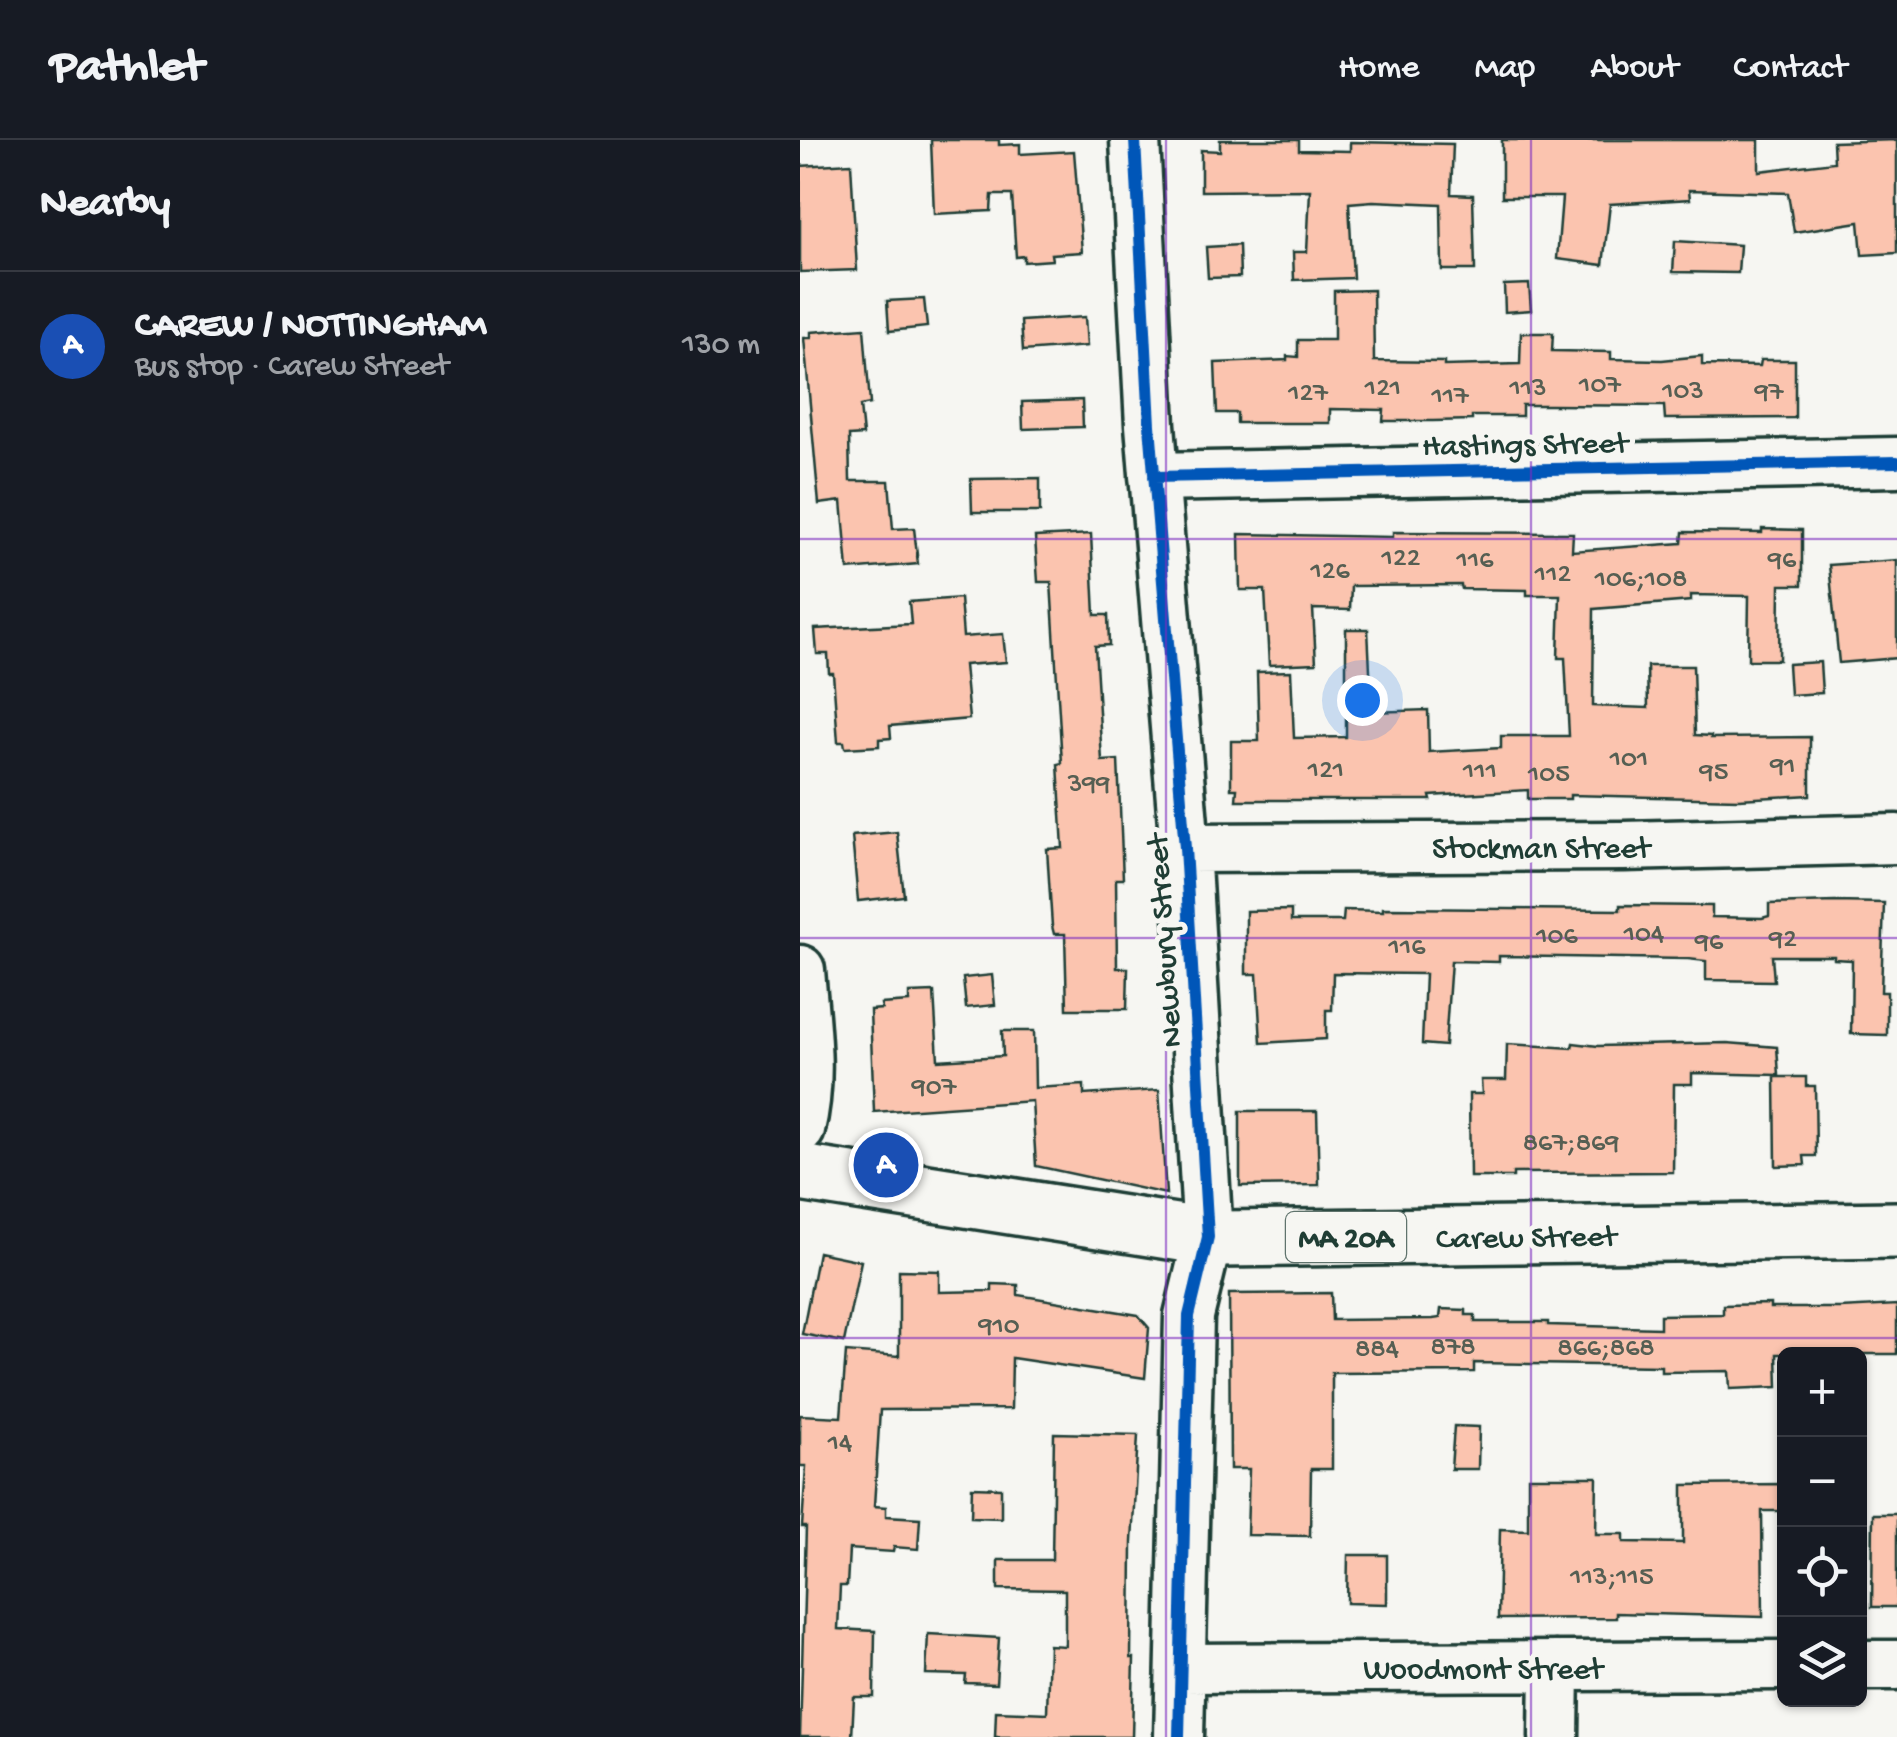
<!DOCTYPE html>
<html lang="en">
<head>
<meta charset="utf-8">
<style>
	body { margin:0; font-family:"Gochi Hand",sans-serif; background:#242831; color:#f1f3f6 }
	.controls { position:absolute; right:30px; bottom:30px; display:grid; overflow:hidden; border-radius:15px; box-shadow:0 2px 8px #0004 }
	.controls button { width:90px; height:90px; display:grid; place-items:center; padding:0; border:0; border-bottom:2px solid #363941; background:#171b24; color:#f1f3f6; font:50px sans-serif }
	.you { position:absolute; left:562px; top:560px; width:35px; height:35px; margin:-25px; border:8px solid #fff; border-radius:50%; background:#1a73e8; box-shadow:0 0 0 15px #1a73e833 }
	.badge { display:grid; place-items:center; width:65px; height:65px; border-radius:50%; background:#1f6fb2; color:#fff; font-size:32px; font-weight:700 }
	.pin { position:absolute; translate:-50% -50%; border:5px solid #fff; box-shadow:0 2px 10px #0006 }
	.list { margin:0; padding:0; list-style:none }
	h2 { display:flex; justify-content:space-between; align-items:center; height:130px; margin:0; padding:0 40px; font-size:42px }
	h2 small { font-size:32px; font-weight:400; color:#9ea1a6 }
	.list li { display:grid; grid-template-columns:65px 1fr auto; gap:30px; align-items:center; box-sizing:border-box; height:150px; padding:0 40px; border-top:2px solid #363941 }
	.list b { display:block; font-size:38px; white-space:nowrap }
	.list p { margin:0; font-size:32px; white-space:nowrap; color:#9ea1a6 }
	.list em { font-size:32px; font-style:normal; color:#9ea1a6 }
	.icon { flex:none; width:55px; height:55px; fill:none; stroke:currentColor; stroke-width:2; stroke-linecap:round; stroke-linejoin:round }
	.map { position:relative; flex:none; width:1097px; height:1597px; overflow:hidden }
	header { display:flex; align-items:center; gap:60px; box-sizing:border-box; height:140px; padding:0 50px; background:#171b24; border-bottom:2px solid #363941 }
	header strong { font-size:48px }
	nav { display:flex; gap:55px; margin-inline-start:auto; font-size:35px }
	main { display:flex }
	aside { flex:1; background:#171b24 }
	.map>svg:first-child { display:block }
	.building { fill:#fbc4af; stroke:#1f3d34; stroke-width:2.5 }
	.lines { fill:none; stroke-linecap:round; stroke-linejoin:round }
	.minor-casing { stroke:#1f3d34; stroke-width:55 }
	.major-casing { stroke:#1f3d34; stroke-width:62 }
	.minor { stroke:#f6f6f2; stroke-width:48 }
	.major { stroke:#f6f6f2; stroke-width:55 }
	.cycleway-casing { stroke:#f6f6f2; stroke-width:19 }
	.cycleway { stroke:#0057b8; stroke-width:12 }
	.grid { fill:none; stroke:#7b2cbf; stroke-width:2.5; stroke-opacity:0.55 }
	.labels { text-anchor:middle; stroke-width:10; stroke-linejoin:round; paint-order:stroke }
	.number-label { font-size:28px; fill:#565f53 }
	.shield { fill:#f6f6f2; stroke:#60746d; stroke-width:2.5 }
	.shield-label { font-size:30px; font-weight:bold; fill:#1f3d34 }
	.street-label { font-size:32px; fill:#1f3d34; stroke:#f6f6f2 }
</style>
</head>
<body>
<header>
<strong>Pathlet</strong>
<nav><a>Home</a><a>Map</a><a>About</a><a>Contact</a></nav>
</header>
<main>
<aside>
<h2>Nearby<small></small></h2>
<ul class="list">
<li><span class="badge" style="background:#1a4fb4">A</span><div><b>CAREW / NOTTINGHAM</b><p>Bus stop · Carew Street</p></div><em>130 m</em></li>
</ul>
</aside>
<div class="map">
<svg width="1097" height="1597" viewBox="0 0 1097 1597">
	<rect width="100%" height="100%" fill="#f6f6f2"/>
	<filter id="ink" filterUnits="userSpaceOnUse"><feTurbulence type="fractalNoise" baseFrequency=".01" numOctaves="2"/><feDisplacementMap in="SourceGraphic" scale="20" xChannelSelector="R" yChannelSelector="G"/><feConvolveMatrix kernelMatrix="1 2 1 2 8 2 1 2 1" color-interpolation-filters="sRGB"/></filter>
	<g filter="url(#ink)">
		<path class="building" d="M 131,0 L 199,0 L 199,5 L 220,4 L 220,14 L 274,11 L 282,112 L 251,114 L 252,120 L 224,122 L 224,116 L 216,117 L 212,55 L 192,55 L 191,71 L 134,74 Z
			M 420,0 L 499,0 L 499,10 L 550,11 L 550,2 L 653,4 L 651,54 L 673,55 L 675,130 L 642,130 L 641,64 L 573,61 L 549,63 L 553,138 L 494,140 L 493,112 L 507,112 L 510,50 L 401,51 L 401,10 L 420,11 Z
			M 702,0 L 959,0 L 959,31 L 1034,22 L 1033,2 L 1097,0 L 1097,113 L 1062,115 L 1059,82 L 994,92 L 988,53 L 889,50 L 890,59 L 810,64 L 803,125 L 757,119 L 762,57 L 702,57 Z
			M 51,23 L 57,130 L 0,132 L 0,26 Z
			M 875,101 L 940,105 L 938,133 L 873,132 Z
			M 439,105 L 440,137 L 408,138 L 406,107 Z
			M 729,144 L 731,170 L 705,172 L 704,145 Z
			M 573,150 L 574,221 L 644,222 L 644,226 L 720,224 L 721,193 L 753,193 L 752,211 L 811,212 L 811,219 L 862,220 L 902,216 L 902,225 L 960,226 L 961,220 L 995,220 L 995,278 L 865,279 L 864,266 L 751,265 L 722,265 L 722,276 L 672,276 L 672,280 L 633,281 L 583,281 L 584,270 L 530,269 L 530,283 L 437,283 L 437,273 L 417,273 L 415,223 L 487,220 L 487,216 L 498,217 L 498,200 L 534,200 L 534,151 Z
			M 124,159 L 127,187 L 89,191 L 87,161 Z
			M 285,177 L 287,206 L 223,211 L 221,181 Z
			M 64,188 L 70,264 L 60,266 L 63,295 L 49,296 L 50,341 L 89,341 L 93,389 L 114,388 L 118,424 L 48,430 L 42,361 L 19,364 L 4,198 L 11,198 L 11,192 Z
			M 282,260 L 283,287 L 223,289 L 222,262 Z
			M 240,338 L 240,372 L 172,372 L 171,339 Z
			M 962,389 L 1002,390 L 1002,445 L 980,445 L 979,520 L 948,520 L 949,456 L 891,455 L 891,461 L 794,469 L 793,566 L 848,568 L 847,526 L 893,526 L 895,595 L 911,596 L 911,598 L 1010,597 L 1010,655 L 939,659 L 770,655 L 770,659 L 728,659 L 728,650 L 630,656 L 631,660 L 436,660 L 437,649 L 431,649 L 431,601 L 459,601 L 457,532 L 491,531 L 494,598 L 546,597 L 546,489 L 568,489 L 572,572 L 628,570 L 629,612 L 701,608 L 701,596 L 769,596 L 765,518 L 758,518 L 760,455 L 727,455 L 727,450 L 662,449 L 661,445 L 551,446 L 550,470 L 513,469 L 516,523 L 469,525 L 465,450 L 440,450 L 439,394 L 593,397 L 593,392 L 773,393 L 772,411 L 882,403 L 883,392 L 962,393 Z
			M 291,394 L 295,475 L 308,475 L 309,505 L 295,506 L 302,621 L 318,620 L 323,739 L 316,739 L 317,828 L 328,828 L 327,869 L 267,869 L 265,794 L 254,794 L 252,786 L 247,709 L 263,708 L 258,624 L 262,623 L 251,442 L 238,442 L 235,397 Z
			M 1097,420 L 1097,518 L 1039,523 L 1029,425 Z
			M 160,458 L 163,497 L 203,494 L 206,522 L 164,525 L 169,579 L 90,586 L 91,598 L 79,599 L 79,606 L 45,608 L 44,602 L 38,602 L 33,533 L 29,533 L 28,514 L 17,514 L 15,489 L 111,484 L 109,462 Z
			M 1020,522 L 1022,553 L 990,555 L 988,524 Z
			M 97,692 L 104,756 L 58,761 L 52,696 Z
			M 1035,762 L 1084,763 L 1081,852 L 1087,852 L 1087,895 L 1051,894 L 1052,820 L 1034,819 L 1034,816 L 972,816 L 974,841 L 906,840 L 906,821 L 888,819 L 699,816 L 699,822 L 651,821 L 645,906 L 622,904 L 625,834 L 533,833 L 532,870 L 526,870 L 526,899 L 461,903 L 457,834 L 446,834 L 446,771 L 491,770 L 491,781 L 543,781 L 544,770 L 583,771 L 583,768 L 820,770 L 820,765 L 912,766 L 912,777 L 962,778 L 969,776 L 969,764 Z
			M 192,835 L 195,865 L 166,868 L 163,838 Z
			M 134,852 L 138,920 L 203,916 L 202,891 L 234,891 L 235,948 L 284,945 L 284,955 L 359,950 L 366,1054 L 236,1026 L 232,961 L 74,972 L 70,870 L 82,869 L 81,864 L 109,862 L 109,853 Z
			M 773,903 L 798,906 L 927,903 L 977,907 L 979,935 L 892,933 L 892,944 L 874,944 L 873,1032 L 713,1033 L 713,1037 L 670,1037 L 669,954 L 682,954 L 681,940 L 706,940 L 707,904 L 772,908 Z
			M 975,937 L 1006,937 L 1006,946 L 1015,946 L 1016,1016 L 1004,1016 L 1005,1025 L 976,1026 Z
			M 440,971 L 517,971 L 519,1045 L 440,1046 Z
			M 18,1112 L 61,1121 L 44,1202 L 2,1194 Z
			M 99,1130 L 139,1131 L 139,1152 L 192,1151 L 192,1144 L 218,1145 L 218,1155 L 338,1175 L 349,1188 L 345,1238 L 212,1218 L 211,1269 L 80,1270 L 74,1366 L 86,1367 L 86,1376 L 120,1378 L 118,1409 L 94,1407 L 93,1412 L 49,1409 L 47,1446 L 40,1446 L 38,1489 L 75,1491 L 74,1557 L 54,1557 L 52,1597 L 0,1597 L 6,1387 L 2,1387 L 6,1326 L 0,1326 L 0,1275 L 41,1277 L 46,1212 L 99,1216 Z
			M 531,1153 L 532,1180 L 633,1179 L 640,1178 L 641,1169 L 666,1170 L 666,1175 L 675,1175 L 675,1182 L 748,1182 L 748,1185 L 860,1188 L 860,1175 L 923,1174 L 923,1165 L 970,1164 L 970,1168 L 1040,1168 L 1097,1165 L 1097,1214 L 977,1214 L 978,1247 L 930,1249 L 929,1231 L 861,1232 L 861,1226 L 674,1223 L 674,1232 L 532,1233 L 532,1329 L 511,1329 L 510,1396 L 447,1395 L 449,1329 L 430,1329 L 429,1154 Z
			M 654,1286 L 679,1287 L 678,1329 L 651,1329 Z
			M 254,1293 L 338,1295 L 332,1402 L 331,1518 L 334,1518 L 332,1597 L 195,1597 L 196,1571 L 247,1573 L 249,1505 L 265,1506 L 265,1450 L 198,1449 L 198,1420 L 252,1420 Z
			M 728,1337 L 797,1337 L 796,1394 L 824,1394 L 824,1402 L 883,1403 L 883,1345 L 981,1344 L 981,1371 L 962,1371 L 963,1477 L 816,1473 L 816,1478 L 698,1479 L 700,1389 L 728,1390 Z
			M 172,1347 L 201,1348 L 201,1378 L 171,1377 Z
			M 1073,1374 L 1097,1374 L 1097,1467 L 1072,1467 Z
			M 548,1415 L 587,1415 L 587,1464 L 547,1463 Z
			M 128,1494 L 199,1498 L 196,1544 L 165,1543 L 166,1535 L 126,1534 Z"/>
		<g class="lines">
			<defs>
				<path id="minor" d="M 335,0 L 350,285 L 385,708 L 408,1097 L 389,1176 L 379,1597
					M 354,337 L 1097,322
					M 385,708 L 824,706 L 1097,699
					M 0,830 C 4,884 13,936 0,989
					M 1060,1525 L 1097,1525
					M 381,1528 L 984,1525
					M 754,1597 L 755,1526"/>
				<path id="major" d="M 0,1033 L 420,1099 L 1097,1090"/>
			</defs>
			<use href="#minor" class="minor-casing"/>
			<use href="#major" class="major-casing"/>
			<use href="#minor" class="minor"/>
			<use href="#major" class="major"/>
			<defs>
				<path id="cycleway" d="M 335,0 L 350,285 L 385,708 L 408,1097 L 389,1176 L 379,1597
					M 354,337 L 1097,322"/>
			</defs>
			<use href="#cycleway" class="cycleway-casing"/>
			<use href="#cycleway" class="cycleway"/>
		</g>
	</g>
	<path class="grid" d="M 366,0 L 366,1597M 731,0 L 731,1597M 0,399 L 1097,399M 0,798 L 1097,798M 0,1198 L 1097,1198"/>
	<g class="labels">
		<g class="number-label">
			<text x="800" y="252">107</text>
			<text x="583" y="255">121</text>
			<text x="728" y="255">113</text>
			<text x="883" y="258">103</text>
			<text x="969" y="259">97</text>
			<text x="508" y="260">127</text>
			<text x="650" y="263">117</text>
			<text x="601" y="425">122</text>
			<text x="675" y="427">116</text>
			<text x="982" y="427">96</text>
			<text x="530" y="438">126</text>
			<text x="753" y="441">112</text>
			<text x="841" y="446">106;108</text>
			<text x="829" y="626">101</text>
			<text x="983" y="633">91</text>
			<text x="526" y="637">121</text>
			<text x="680" y="638">111</text>
			<text x="914" y="639">95</text>
			<text x="749" y="641">105</text>
			<text x="289" y="651">399</text>
			<text x="844" y="801">104</text>
			<text x="757" y="803">106</text>
			<text x="983" y="806">92</text>
			<text x="909" y="809">96</text>
			<text x="607" y="814">116</text>
			<text x="134" y="954">907</text>
			<text x="771" y="1010">867;869</text>
			<text x="199" y="1193">910</text>
			<text x="653" y="1214">878</text>
			<text x="806" y="1215">866;868</text>
			<text x="577" y="1216">884</text>
			<text x="40" y="1310">14</text>
			<text x="812" y="1444">113;115</text>
		</g>
		<rect class="shield" x="486" y="1072" width="120" height="50" rx="8"/>
		<g class="shield-label">
			<text x="546" y="1107">MA 20A</text>
		</g>
		<g class="street-label">
			<text transform="translate(725 302) rotate(-1)" y="11">Hastings Street</text>
			<text x="741" y="717">Stockman Street</text>
			<text transform="translate(362 801) rotate(-94)" y="11">Newbury Street</text>
			<text transform="translate(726 1095) rotate(-1)" y="11">Carew Street</text>
			<text x="683" y="1538">Woodmont Street</text>
		</g>
	</g>
</svg>
<div class="controls">
<button>+</button>
<button>−</button>
<button><svg class="icon" aria-label="locate" viewBox="0 0 24 24"><circle cx="12" cy="12" r="6"/><path d="M12 2v4M12 18v4M2 12h4M18 12h4"/></svg></button>
<button><svg class="icon" aria-label="layers" viewBox="0 0 24 24"><path d="M12 4l9 5-9 5-9-5zM3 14l9 5 9-5"/></svg></button>
</div>
<div class="you"></div>
<div class="pin badge" style="left:86px;top:1025px;background:#1a4fb4">A</div>
</div>
</main>
</body>
</html>
